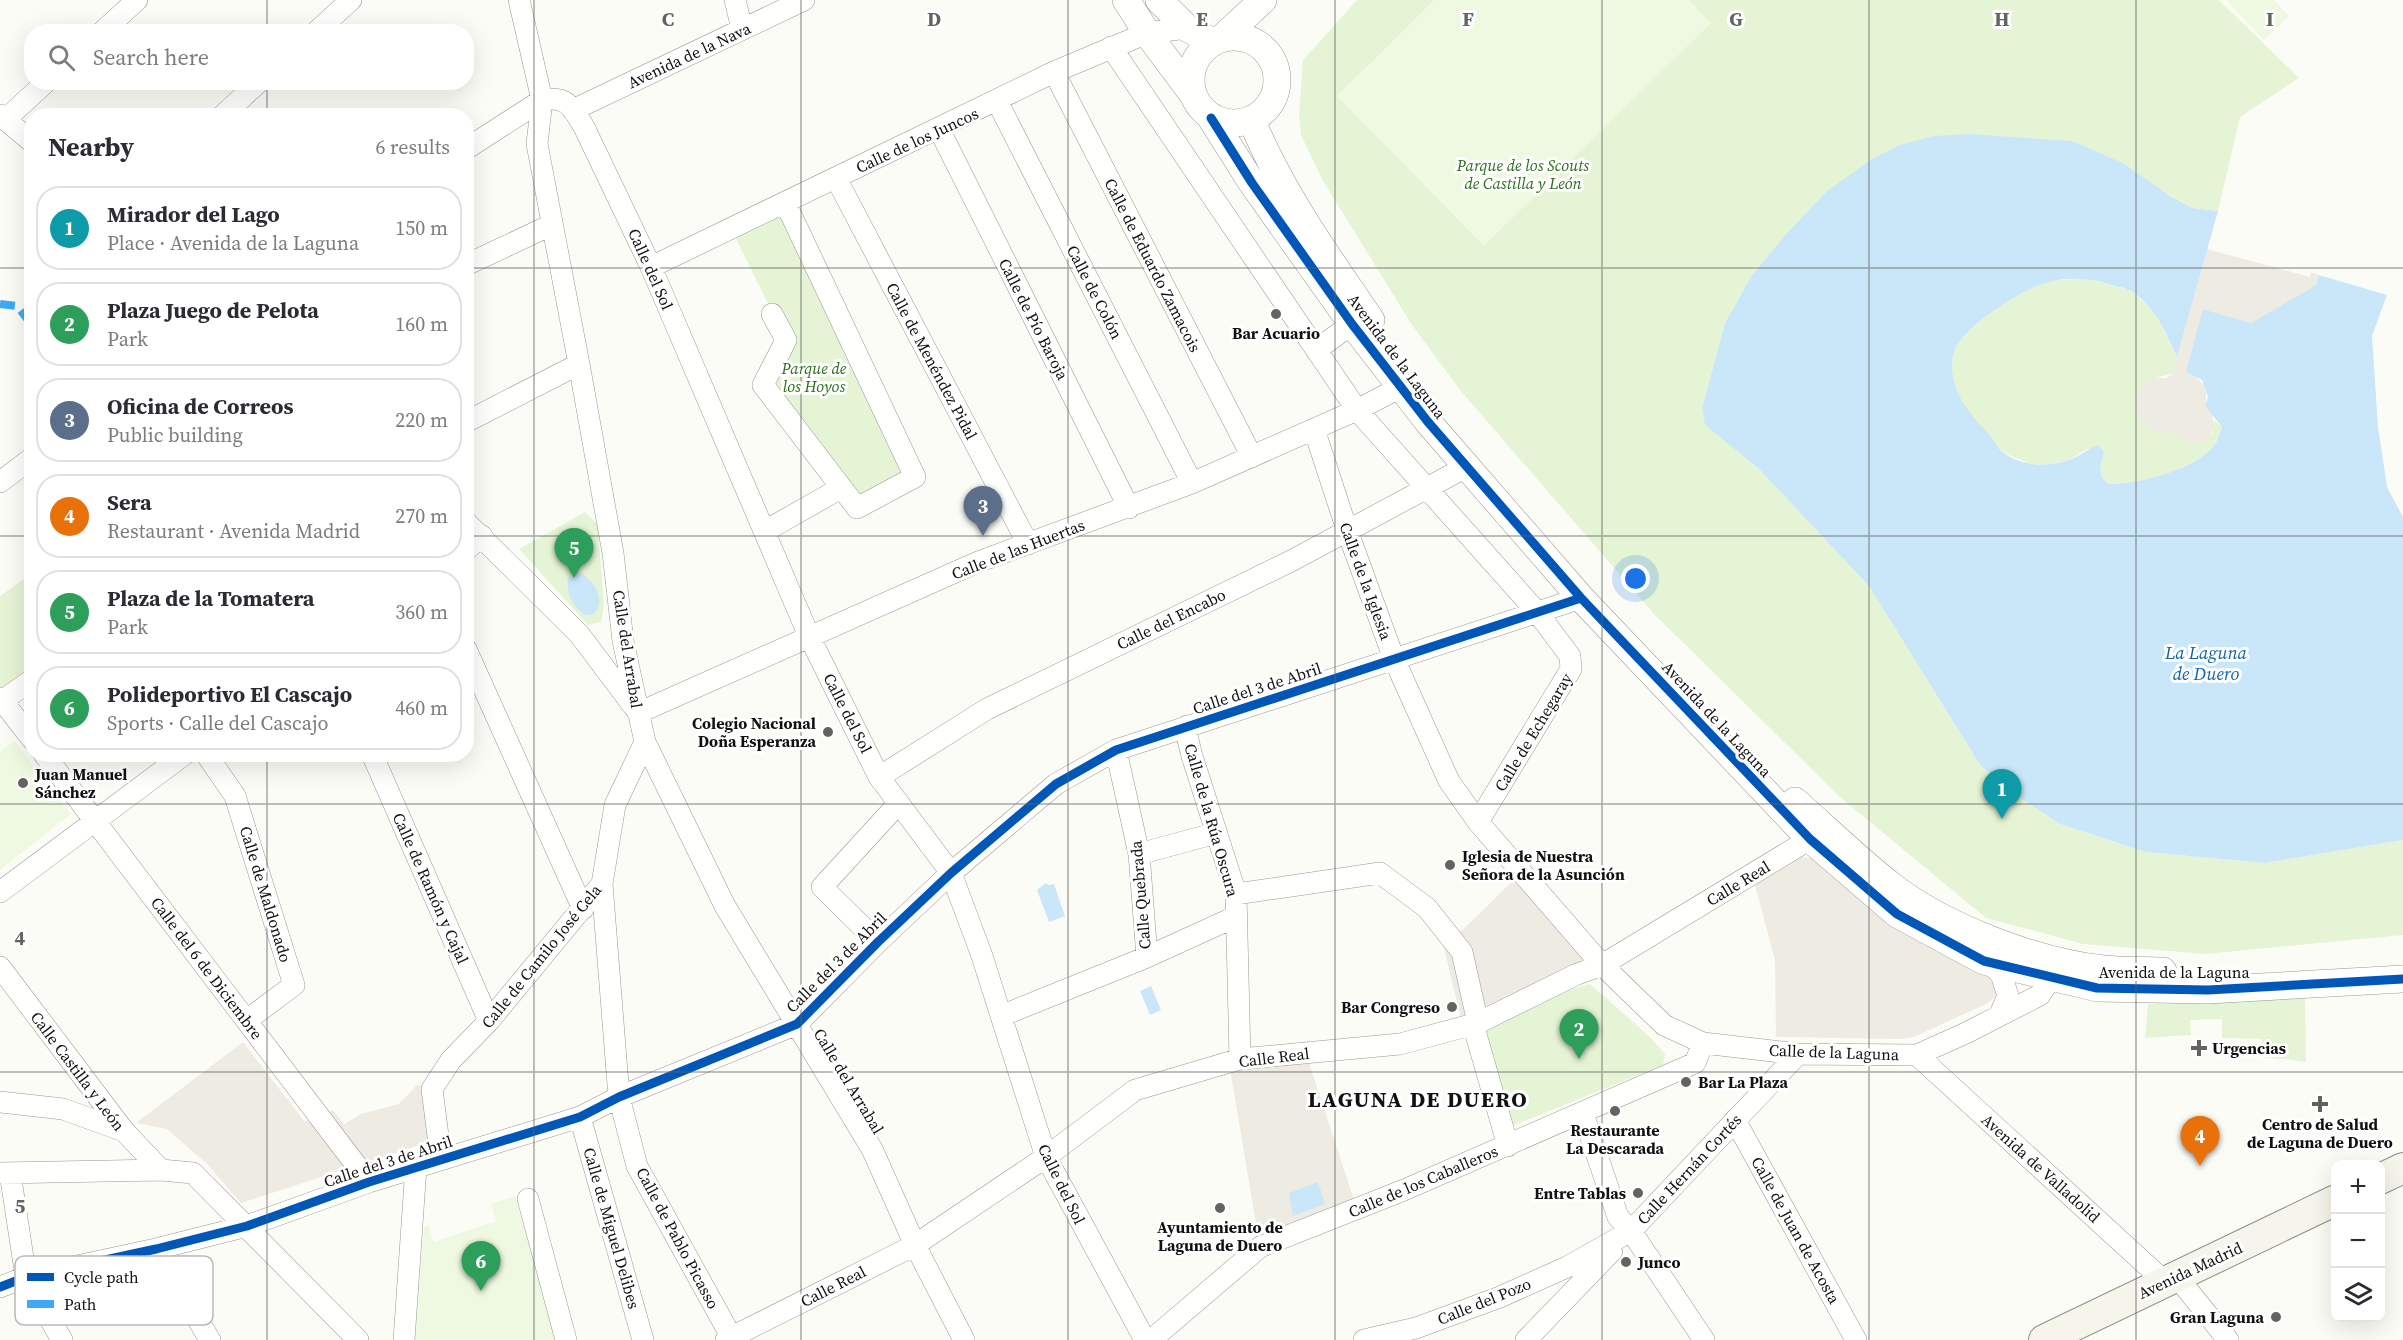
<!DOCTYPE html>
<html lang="en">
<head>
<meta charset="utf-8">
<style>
	body { margin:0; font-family:"Source Serif 4",serif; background:#f7f7f7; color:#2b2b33 }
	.controls { position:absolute; right:18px; bottom:18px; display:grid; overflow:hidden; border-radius:12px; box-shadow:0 6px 24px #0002 }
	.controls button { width:54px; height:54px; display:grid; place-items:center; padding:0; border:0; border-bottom:2px solid #e1e1e2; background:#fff; color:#2b2b33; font:30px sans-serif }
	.you { position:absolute; left:1636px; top:579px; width:21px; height:21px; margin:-15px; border:4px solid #fff; border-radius:50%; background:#1a73e8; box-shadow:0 0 0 9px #1a73e833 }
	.badge { display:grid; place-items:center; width:39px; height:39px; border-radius:50%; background:#636362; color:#fff; font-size:20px; font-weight:700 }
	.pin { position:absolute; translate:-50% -50px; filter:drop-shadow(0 2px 3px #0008) }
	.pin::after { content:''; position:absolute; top:32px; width:21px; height:18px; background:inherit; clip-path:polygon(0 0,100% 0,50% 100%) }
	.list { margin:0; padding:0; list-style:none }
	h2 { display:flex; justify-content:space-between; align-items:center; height:78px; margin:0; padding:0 24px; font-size:26px }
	h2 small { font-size:20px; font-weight:400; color:#7c7c81 }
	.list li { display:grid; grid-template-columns:39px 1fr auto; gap:18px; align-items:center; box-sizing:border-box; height:84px; margin:0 12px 12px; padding:0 12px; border:2px solid #e1e1e2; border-radius:24px }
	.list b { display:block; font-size:22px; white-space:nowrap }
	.list p { margin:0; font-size:20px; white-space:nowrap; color:#7c7c81 }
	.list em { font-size:20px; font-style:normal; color:#7c7c81 }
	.icon { flex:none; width:33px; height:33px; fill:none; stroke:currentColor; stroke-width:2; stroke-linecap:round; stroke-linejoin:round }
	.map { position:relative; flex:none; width:2403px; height:1340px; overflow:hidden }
	.search { position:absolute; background:#fff; box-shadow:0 6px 24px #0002; left:24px; top:24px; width:450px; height:66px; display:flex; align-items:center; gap:15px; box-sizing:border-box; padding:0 21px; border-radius:24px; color:#7c7c81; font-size:22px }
	.panel { position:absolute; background:#fff; box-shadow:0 6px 24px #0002; left:24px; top:108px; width:450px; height:654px; border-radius:24px }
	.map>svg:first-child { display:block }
	.green { fill:#e5f4d5 }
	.pitch { fill:#eff8e0 }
	.plaza { fill:#edebe2 }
	.water { fill:#cae7f9 }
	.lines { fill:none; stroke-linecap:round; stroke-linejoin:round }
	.minor-casing { stroke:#979795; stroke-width:22 }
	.tertiary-casing { stroke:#979795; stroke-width:28 }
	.secondary-casing { stroke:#8d8d8b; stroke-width:32 }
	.minor { stroke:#fffffe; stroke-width:21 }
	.tertiary { stroke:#fffffe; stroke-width:27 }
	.secondary { stroke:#f6f5eb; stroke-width:30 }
	.quiet { stroke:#3fa9f5; stroke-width:8; stroke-dasharray:15 8; stroke-linecap:butt }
	.cycleway-casing { stroke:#fff; stroke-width:13 }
	.cycleway { stroke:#0057b8; stroke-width:9 }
	.grid { fill:none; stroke:#636362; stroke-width:1.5; stroke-opacity:0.55 }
	.poi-dot { fill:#636362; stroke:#fff; stroke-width:2 }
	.labels { text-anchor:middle; stroke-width:6; stroke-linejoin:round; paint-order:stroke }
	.street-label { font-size:16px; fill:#111; stroke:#fff }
	.park-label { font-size:16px; font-style:italic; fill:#2a6e1b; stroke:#fff }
	.poi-label { font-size:16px; font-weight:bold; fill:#111; stroke:#fff; text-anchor:start }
	.water-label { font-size:18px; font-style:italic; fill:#1064ac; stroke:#fff }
	.district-label { font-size:22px; font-weight:bold; letter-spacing:1.5px; fill:#111; stroke:#fff }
	.key { fill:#fff; stroke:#b8b8b8; stroke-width:1.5 }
	.key-label { font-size:16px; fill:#111 }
	.grid-label { font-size:20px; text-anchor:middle; font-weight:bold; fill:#636362; stroke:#fff; stroke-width:6; stroke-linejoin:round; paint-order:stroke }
</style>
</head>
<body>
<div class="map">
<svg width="2403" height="1340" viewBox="0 0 2403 1340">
	<rect width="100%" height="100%" fill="#fcfcf7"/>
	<path class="green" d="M 1357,0 L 2219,0 L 2299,78 L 2240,117 L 2218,211 L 2193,208 L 2071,141 L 2020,138 L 1826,192 L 1787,233 L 1752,275 L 1725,323 L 1702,408 L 1706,425 L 1758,468 L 1869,586 L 1980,765 L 2017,796 L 2060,824 L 2146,852 L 2265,863 L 2403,840 L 2403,935 L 2206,954 L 2083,944 L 1986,918 L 1840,797 L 1654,614 L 1460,390 L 1412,325 L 1323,181 L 1301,135 L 1299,116 L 1303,60 Z
		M 780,205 L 907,482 L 857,508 L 766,381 L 786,340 L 731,229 Z
		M 2085,278 L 2130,290 L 2154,311 L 2177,357 L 2174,373 C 2165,376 2156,377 2146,382 L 2174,430 L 2212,434 L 2214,420 L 2222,427 C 2220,431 2219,437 2217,441 C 2201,469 2139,484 2109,484 C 2096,475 2101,465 2104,452 L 2087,449 L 2067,461 L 2045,465 L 2028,463 L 2004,453 L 1971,417 L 1958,394 L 1952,375 L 1953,354 L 1959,341 L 1972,328 L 2003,303 L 2032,286 L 2052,281 Z
		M 585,512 L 598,525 L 604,607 L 601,622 L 588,625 L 519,549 Z
		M 31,574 L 31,680 L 0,698 L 0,596 Z
		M 1590,984 L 1651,1038 L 1665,1054 L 1663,1065 L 1512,1126 L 1485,1031 L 1568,990 Z
		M 2305,997 L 2306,1062 L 2264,1057 L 2262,1039 L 2222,1038 L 2222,1019 L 2190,1020 L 2191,1035 L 2145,1038 L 2148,1004 Z"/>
	<path class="pitch" d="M 1434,0 L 1689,0 L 1711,23 L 1484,246 L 1337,96 Z
		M 2226,0 L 2274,0 L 2289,16 L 2264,40 Z
		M 14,741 L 71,814 L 0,870 L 0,752 Z
		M 515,1196 L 557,1340 L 414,1340 L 424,1227 L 428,1225 L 434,1242 L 496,1221 L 491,1204 Z"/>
	<path class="plaza" d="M 2207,249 L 2310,277 L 2311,272 L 2319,275 L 2316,285 L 2251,323 L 2203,309 L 2195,375 L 2206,388 L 2206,406 L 2212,413 L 2214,427 L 2207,440 L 2193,445 L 2180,440 L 2174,431 L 2163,433 L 2147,427 L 2141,421 L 2135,405 L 2140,389 L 2146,382 L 2154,378 L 2166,378 L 2174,373 L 2177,357 Z
		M 1800,857 L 1811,858 L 1990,972 L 1997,991 L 1995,997 L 1986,1004 L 1914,1037 L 1900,1039 L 1776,1037 L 1775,960 L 1754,881 Z
		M 1522,872 L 1602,965 L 1463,1027 L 1444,948 Z
		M 243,1042 L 305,1122 L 333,1110 L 344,1124 L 361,1114 L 399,1104 L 417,1085 L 426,1087 L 432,1141 L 241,1203 L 208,1165 L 167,1129 L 136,1123 Z
		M 1306,1054 L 1357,1209 L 1260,1247 L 1229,1063 Z"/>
	<path class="water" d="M 1970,134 L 2072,141 L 2123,163 L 2170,196 L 2193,208 L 2218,211 L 2177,357 C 2165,332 2156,307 2131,291 C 2124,287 2113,286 2105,283 C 2056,270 2022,289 1984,318 C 1972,328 1956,340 1953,356 C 1948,387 1967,412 1987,432 C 1993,438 1997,448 2004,453 C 2021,466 2046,467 2066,461 C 2077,458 2087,449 2098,445 L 2104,452 C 2101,465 2096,475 2109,484 C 2139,484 2201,469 2217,441 C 2219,437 2220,431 2222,427 L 2205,406 L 2208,397 L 2202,380 L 2186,372 L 2203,309 L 2251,323 L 2316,285 L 2319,275 L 2387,295 L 2372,336 L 2378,427 L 2387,487 L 2403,517 L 2403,840 L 2265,863 L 2146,852 L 2060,824 L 2017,796 L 1980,765 L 1869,586 L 1758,468 L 1705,425 L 1702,408 L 1725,323 L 1752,275 L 1787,233 L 1826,192 L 1872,159 L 1899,145 L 1934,136 Z
		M 577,572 C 592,576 608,600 594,614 L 585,615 C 572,606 566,594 568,578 Z
		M 1046,883 L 1049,885 L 1054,884 L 1065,916 L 1049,922 L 1037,890 Z
		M 1151,986 L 1161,1010 L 1150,1015 L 1140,991 Z
		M 1318,1182 L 1325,1204 L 1293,1216 L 1289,1193 Z"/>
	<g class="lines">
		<defs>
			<path id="minor" d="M 519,0 L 542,100 L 537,144 L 579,364 L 613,553 L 623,641 L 645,742 L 725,906 L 872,1149 L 915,1245 L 964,1340
				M 735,0 L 742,29
				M 102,32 L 137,0
				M 316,32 L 351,0
				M 1111,47 L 1357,410 L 1537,612 L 1570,656 L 1571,669 L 1478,822
				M 1054,72 L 1252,457
				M 997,101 L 1192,483
				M 573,110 L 804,0
				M 0,115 L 32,142
				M 222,116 L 259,82
				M 5,120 L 46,82
				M 939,129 L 1129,508
				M 466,149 L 542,100 C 567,95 572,107 584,127 L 651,267 L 809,636 L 879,777 L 951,873 L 981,953 L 1046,1157 L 1145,1340
				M 836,178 L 1028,544
				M 466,265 L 551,225
				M 651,267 L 1054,72 L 1147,33 L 1187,28
				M 772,314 L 786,340 L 763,385 L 857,508 L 915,477 L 785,202
				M 1316,350 L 1352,324
				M 466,422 L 579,364
				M 1314,429 L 1347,530 L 1394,659 L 1449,781 L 1478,822 L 1602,965 L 1664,1025 L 1703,1043 L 1798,1054 L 1917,1055 L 1966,1033 L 2040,995 L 2051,978 L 2053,965
				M 0,482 L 32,458
				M 466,522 L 579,634 L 634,707
				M 765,531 L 841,488
				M 466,550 L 482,536
				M 466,649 L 583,909
				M 0,698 L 32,739
				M 0,702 L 32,680
				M 638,713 L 978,562 L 1192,483 L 1357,410 L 1399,388
				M 1187,726 L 1187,736 L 1192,756 L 1236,894 L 1240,1059
				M 44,754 L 369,1182
				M 206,754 L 235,796 L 294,985 L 247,1020
				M 372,754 L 489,1021
				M 879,777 L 987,709 L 1293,560 L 1466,467
				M 1139,854 L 1216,833
				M 602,884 L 619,1097 L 637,1166 L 733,1340
				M 0,892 L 185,754
				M 1236,894 L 1380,873 L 1427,908 L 1462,952 L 1478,1023
				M 878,942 L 822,887 L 898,804
				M 1147,957 L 1237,916
				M 1988,962 L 2001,974 L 2008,996 L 2000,1014
				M 0,967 L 124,1131 L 161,1170
				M 1001,1016 L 1147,957 L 1139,854 L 1116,750
				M 1473,1024 L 1508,1146
				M 1917,1055 L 2165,1282
				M 0,1102 L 63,1109 L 124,1131
				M 1583,1114 L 1618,1217 L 1631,1231 L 1704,1340
				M 580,1117 L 643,1340
				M 1735,1120 L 1856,1340
				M 441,1159 L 432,1089 L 451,1060 L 489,1021 L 602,884 L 615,805 L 645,742
				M 0,1173 L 161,1170 L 193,1173 L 358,1340
				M 10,1173 L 26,1277 L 62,1340
				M 528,1199 L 566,1340
				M 156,1249 L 210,1340
				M 2177,1277 L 2228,1340
				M 0,1287 L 26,1277 L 156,1249 L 247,1226 L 369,1182 L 580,1117 L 619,1097 L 797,1024 L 878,942 L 951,873 L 1056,784 L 1116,750 L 1581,598
				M 404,1340 L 416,1167
				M 726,1340 L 915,1245 L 1046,1157 L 1135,1090 L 1240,1059 L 1400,1044 L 1478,1023 L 1575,975 L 1602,965 L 1810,839
				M 1151,1340 L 1260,1247 L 1404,1190 L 1695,1063 L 1703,1043
				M 1364,1340 L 1416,1328 L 1500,1297 L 1567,1267 L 1631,1231 L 1798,1054
				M 1526,1340 L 1612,1251"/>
			<path id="tertiary" d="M 1126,0 L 1147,33 L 1191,92
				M 1159,0 L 1187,28 L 1213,42
				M1191 80a43 43 0 1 1 86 0a43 43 0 1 1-86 0Z
				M 1222,38 L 1263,0
				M 1211,118 L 1252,183 L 1352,324 L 1428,422 L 1581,598 L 1810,839 L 1897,914 L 1984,961 L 2097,988 L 2208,990 L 2403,979
				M 1252,121 C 1281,192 1328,257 1371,320
				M 1795,801 C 1827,829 1858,860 1892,886 C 1945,927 2037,962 2103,969 C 2123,971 2143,970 2163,971"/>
			<path id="secondary" d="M 2380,1179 L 2403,1168
				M 2044,1340 L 2336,1200"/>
		</defs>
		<use href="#minor" class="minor-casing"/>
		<use href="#tertiary" class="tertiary-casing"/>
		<use href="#secondary" class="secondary-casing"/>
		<use href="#minor" class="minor"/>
		<use href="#tertiary" class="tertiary"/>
		<use href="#secondary" class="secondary"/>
		<path class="quiet" d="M 0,304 L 17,306 L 32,325"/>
		<defs>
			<path id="cycleway" d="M 1211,118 L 1252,183 L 1352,324 L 1428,422 L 1581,598 L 1810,839 L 1897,914 L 1984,961 L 2097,988 L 2208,990 L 2403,979
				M 0,1287 L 26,1277 L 156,1249 L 247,1226 L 369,1182 L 580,1117 L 619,1097 L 797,1024 L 878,942 L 951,873 L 1056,784 L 1116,750 L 1581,598"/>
		</defs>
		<use href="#cycleway" class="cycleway-casing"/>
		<use href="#cycleway" class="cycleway"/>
	</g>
	<path class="grid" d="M 267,0 L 267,32M 534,0 L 534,1340M 801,0 L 801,1340M 1068,0 L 1068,1340M 1335,0 L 1335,1340M 1602,0 L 1602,1340M 1869,0 L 1869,1340M 2136,0 L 2136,1340M 267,82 L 267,116M 0,268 L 32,268M 466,268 L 2403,268M 0,536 L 32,536M 466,536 L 2403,536M 267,754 L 267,1340M 0,804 L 2403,804M 0,1072 L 2403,1072"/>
	<g class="poi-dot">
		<circle cx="1276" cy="314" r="6"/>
		<circle cx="828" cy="732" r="6"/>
		<circle cx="23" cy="783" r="6"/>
		<circle cx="1450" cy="865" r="6"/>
		<circle cx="1452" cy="1007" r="6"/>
		<path d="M2196 1039h6v6h6v6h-6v6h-6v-6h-6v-6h6z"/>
		<circle cx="1686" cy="1082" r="6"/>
		<path d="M2317 1095h6v6h6v6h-6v6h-6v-6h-6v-6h6z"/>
		<circle cx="1615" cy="1111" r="6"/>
		<circle cx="1638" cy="1193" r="6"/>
		<circle cx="1220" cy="1208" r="6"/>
		<circle cx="1626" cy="1262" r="6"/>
		<circle cx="2276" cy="1317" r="6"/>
	</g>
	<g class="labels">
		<g class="street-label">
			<text transform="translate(689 55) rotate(-25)" y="6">Avenida de la Nava</text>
			<text transform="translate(917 140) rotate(-25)" y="6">Calle de los Juncos</text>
			<text transform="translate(1153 265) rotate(63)" y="6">Calle de Eduardo Zamacois</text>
			<text transform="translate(651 269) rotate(66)" y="6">Calle del Sol</text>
			<text transform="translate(1095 292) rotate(63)" y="6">Calle de Colón</text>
			<text transform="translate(1034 319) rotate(63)" y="6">Calle de Pío Baroja</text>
			<text transform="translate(1397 356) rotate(53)" y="6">Avenida de la Laguna</text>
			<text transform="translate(932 361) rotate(62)" y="6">Calle de Menéndez Pidal</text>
			<text transform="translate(1018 549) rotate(-21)" y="6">Calle de las Huertas</text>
			<text transform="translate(1366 581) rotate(70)" y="6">Calle de la Iglesia</text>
			<text transform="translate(1171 619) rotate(-26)" y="6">Calle del Encabo</text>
			<text transform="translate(628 649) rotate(81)" y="6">Calle del Arrabal</text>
			<text transform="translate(1257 688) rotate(-18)" y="6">Calle del 3 de Abril</text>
			<text transform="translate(848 713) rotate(63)" y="6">Calle del Sol</text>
			<text transform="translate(1717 719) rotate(47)" y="6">Avenida de la Laguna</text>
			<text transform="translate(1533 732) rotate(-59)" y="6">Calle de Echegaray</text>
			<text transform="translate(1212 820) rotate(74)" y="6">Calle de la Rúa Oscura</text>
			<text transform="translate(1738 883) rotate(-31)" y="6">Calle Real</text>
			<text transform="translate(431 888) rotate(66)" y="6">Calle de Ramón y Cajal</text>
			<text transform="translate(266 894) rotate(73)" y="6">Calle de Maldonado</text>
			<text transform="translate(1140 895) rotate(-95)" y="6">Calle Quebrada</text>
			<text transform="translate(541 956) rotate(-51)" y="6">Calle de Camilo José Cela</text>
			<text transform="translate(836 962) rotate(-45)" y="6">Calle del 3 de Abril</text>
			<text transform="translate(207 968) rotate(53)" y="6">Calle del 6 de Diciembre</text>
			<text x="2174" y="978">Avenida de la Laguna</text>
			<text transform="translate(1834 1052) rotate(2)" y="6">Calle de la Laguna</text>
			<text transform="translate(1274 1057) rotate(-7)" y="6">Calle Real</text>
			<text transform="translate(78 1071) rotate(53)" y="6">Calle Castilla y León</text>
			<text transform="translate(849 1081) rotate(59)" y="6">Calle del Arrabal</text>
			<text transform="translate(388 1161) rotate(-18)" y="6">Calle del 3 de Abril</text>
			<text transform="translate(2041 1168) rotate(42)" y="6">Avenida de Valladolid</text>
			<text transform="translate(1689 1169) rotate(-47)" y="6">Calle Hernán Cortés</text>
			<text transform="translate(1423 1181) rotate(-23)" y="6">Calle de los Caballeros</text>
			<text transform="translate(1062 1184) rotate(64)" y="6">Calle del Sol</text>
			<text transform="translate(612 1228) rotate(74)" y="6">Calle de Miguel Delibes</text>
			<text transform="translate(1796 1230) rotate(61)" y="6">Calle de Juan de Acosta</text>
			<text transform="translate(678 1238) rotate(62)" y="6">Calle de Pablo Picasso</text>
			<text transform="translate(2190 1270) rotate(-25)" y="6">Avenida Madrid</text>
			<text transform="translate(833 1286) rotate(-27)" y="6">Calle Real</text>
			<text transform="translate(1484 1301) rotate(-22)" y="6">Calle del Pozo</text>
		</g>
		<g class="park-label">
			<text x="1523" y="171">Parque de los Scouts<tspan x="1523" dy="18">de Castilla y León</tspan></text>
			<text x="814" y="374">Parque de<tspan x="814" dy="18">los Hoyos</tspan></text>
		</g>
		<g class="poi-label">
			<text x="1276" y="339" text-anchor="middle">Bar Acuario</text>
			<text x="816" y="729" text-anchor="end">Colegio Nacional<tspan x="816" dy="18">Doña Esperanza</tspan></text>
			<text x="35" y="780">Juan Manuel<tspan x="35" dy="18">Sánchez</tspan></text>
			<text x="1462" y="862">Iglesia de Nuestra<tspan x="1462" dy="18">Señora de la Asunción</tspan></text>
			<text x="1440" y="1013" text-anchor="end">Bar Congreso</text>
			<text x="2212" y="1054">Urgencias</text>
			<text x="1698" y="1088">Bar La Plaza</text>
			<text x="2320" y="1130" text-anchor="middle">Centro de Salud<tspan x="2320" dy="18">de Laguna de Duero</tspan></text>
			<text x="1615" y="1136" text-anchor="middle">Restaurante<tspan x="1615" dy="18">La Descarada</tspan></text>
			<text x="1626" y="1199" text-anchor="end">Entre Tablas</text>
			<text x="1220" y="1233" text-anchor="middle">Ayuntamiento de<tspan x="1220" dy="18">Laguna de Duero</tspan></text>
			<text x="1638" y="1268">Junco</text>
			<text x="2264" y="1323" text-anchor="end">Gran Laguna</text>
		</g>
		<g class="water-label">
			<text x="2206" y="659">La Laguna<tspan x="2206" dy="21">de Duero</tspan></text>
		</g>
		<g class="district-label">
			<text x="1418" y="1107">LAGUNA DE DUERO</text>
		</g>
	</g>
	<rect x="15" y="1256" width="198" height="69" rx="9" class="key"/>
	<rect x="27" y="1273" width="27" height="8" fill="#0057b8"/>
	<rect x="27" y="1300" width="27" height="8" fill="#3fa9f5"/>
	<g class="key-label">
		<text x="64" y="1283">Cycle path</text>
		<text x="64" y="1310">Path</text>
	</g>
	<g class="grid-label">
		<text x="668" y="26">C</text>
		<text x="934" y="26">D</text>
		<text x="1202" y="26">E</text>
		<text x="1468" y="26">F</text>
		<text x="1736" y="26">G</text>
		<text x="2002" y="26">H</text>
		<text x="2270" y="26">I</text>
		<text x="20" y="945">4</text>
		<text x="20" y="1213">5</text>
	</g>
</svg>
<div class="controls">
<button>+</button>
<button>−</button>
<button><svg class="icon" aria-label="layers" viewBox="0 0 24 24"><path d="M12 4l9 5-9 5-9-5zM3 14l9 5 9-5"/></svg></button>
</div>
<div class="you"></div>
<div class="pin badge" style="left:2002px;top:819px;background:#0f9aa8">1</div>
<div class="pin badge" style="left:1579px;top:1059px;background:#2e9e5b">2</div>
<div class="pin badge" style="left:983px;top:536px;background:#5c6f8a">3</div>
<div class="pin badge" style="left:2200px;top:1166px;background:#e8710a">4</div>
<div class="pin badge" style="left:574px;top:578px;background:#2e9e5b">5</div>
<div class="pin badge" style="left:481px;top:1291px;background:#2e9e5b">6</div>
<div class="search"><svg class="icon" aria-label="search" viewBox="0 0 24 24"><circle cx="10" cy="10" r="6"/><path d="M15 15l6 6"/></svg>Search here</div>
<section class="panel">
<h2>Nearby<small>6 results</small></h2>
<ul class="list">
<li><span class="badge" style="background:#0f9aa8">1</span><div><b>Mirador del Lago</b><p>Place · Avenida de la Laguna</p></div><em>150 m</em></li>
<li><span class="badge" style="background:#2e9e5b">2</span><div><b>Plaza Juego de Pelota</b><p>Park</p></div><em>160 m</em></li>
<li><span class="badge" style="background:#5c6f8a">3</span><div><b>Oficina de Correos</b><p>Public building</p></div><em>220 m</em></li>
<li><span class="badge" style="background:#e8710a">4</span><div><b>Sera</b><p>Restaurant · Avenida Madrid</p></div><em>270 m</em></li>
<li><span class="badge" style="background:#2e9e5b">5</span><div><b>Plaza de la Tomatera</b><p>Park</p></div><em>360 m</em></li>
<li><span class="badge" style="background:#2e9e5b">6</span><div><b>Polideportivo El Cascajo</b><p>Sports · Calle del Cascajo</p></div><em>460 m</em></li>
</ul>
</section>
</div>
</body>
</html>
